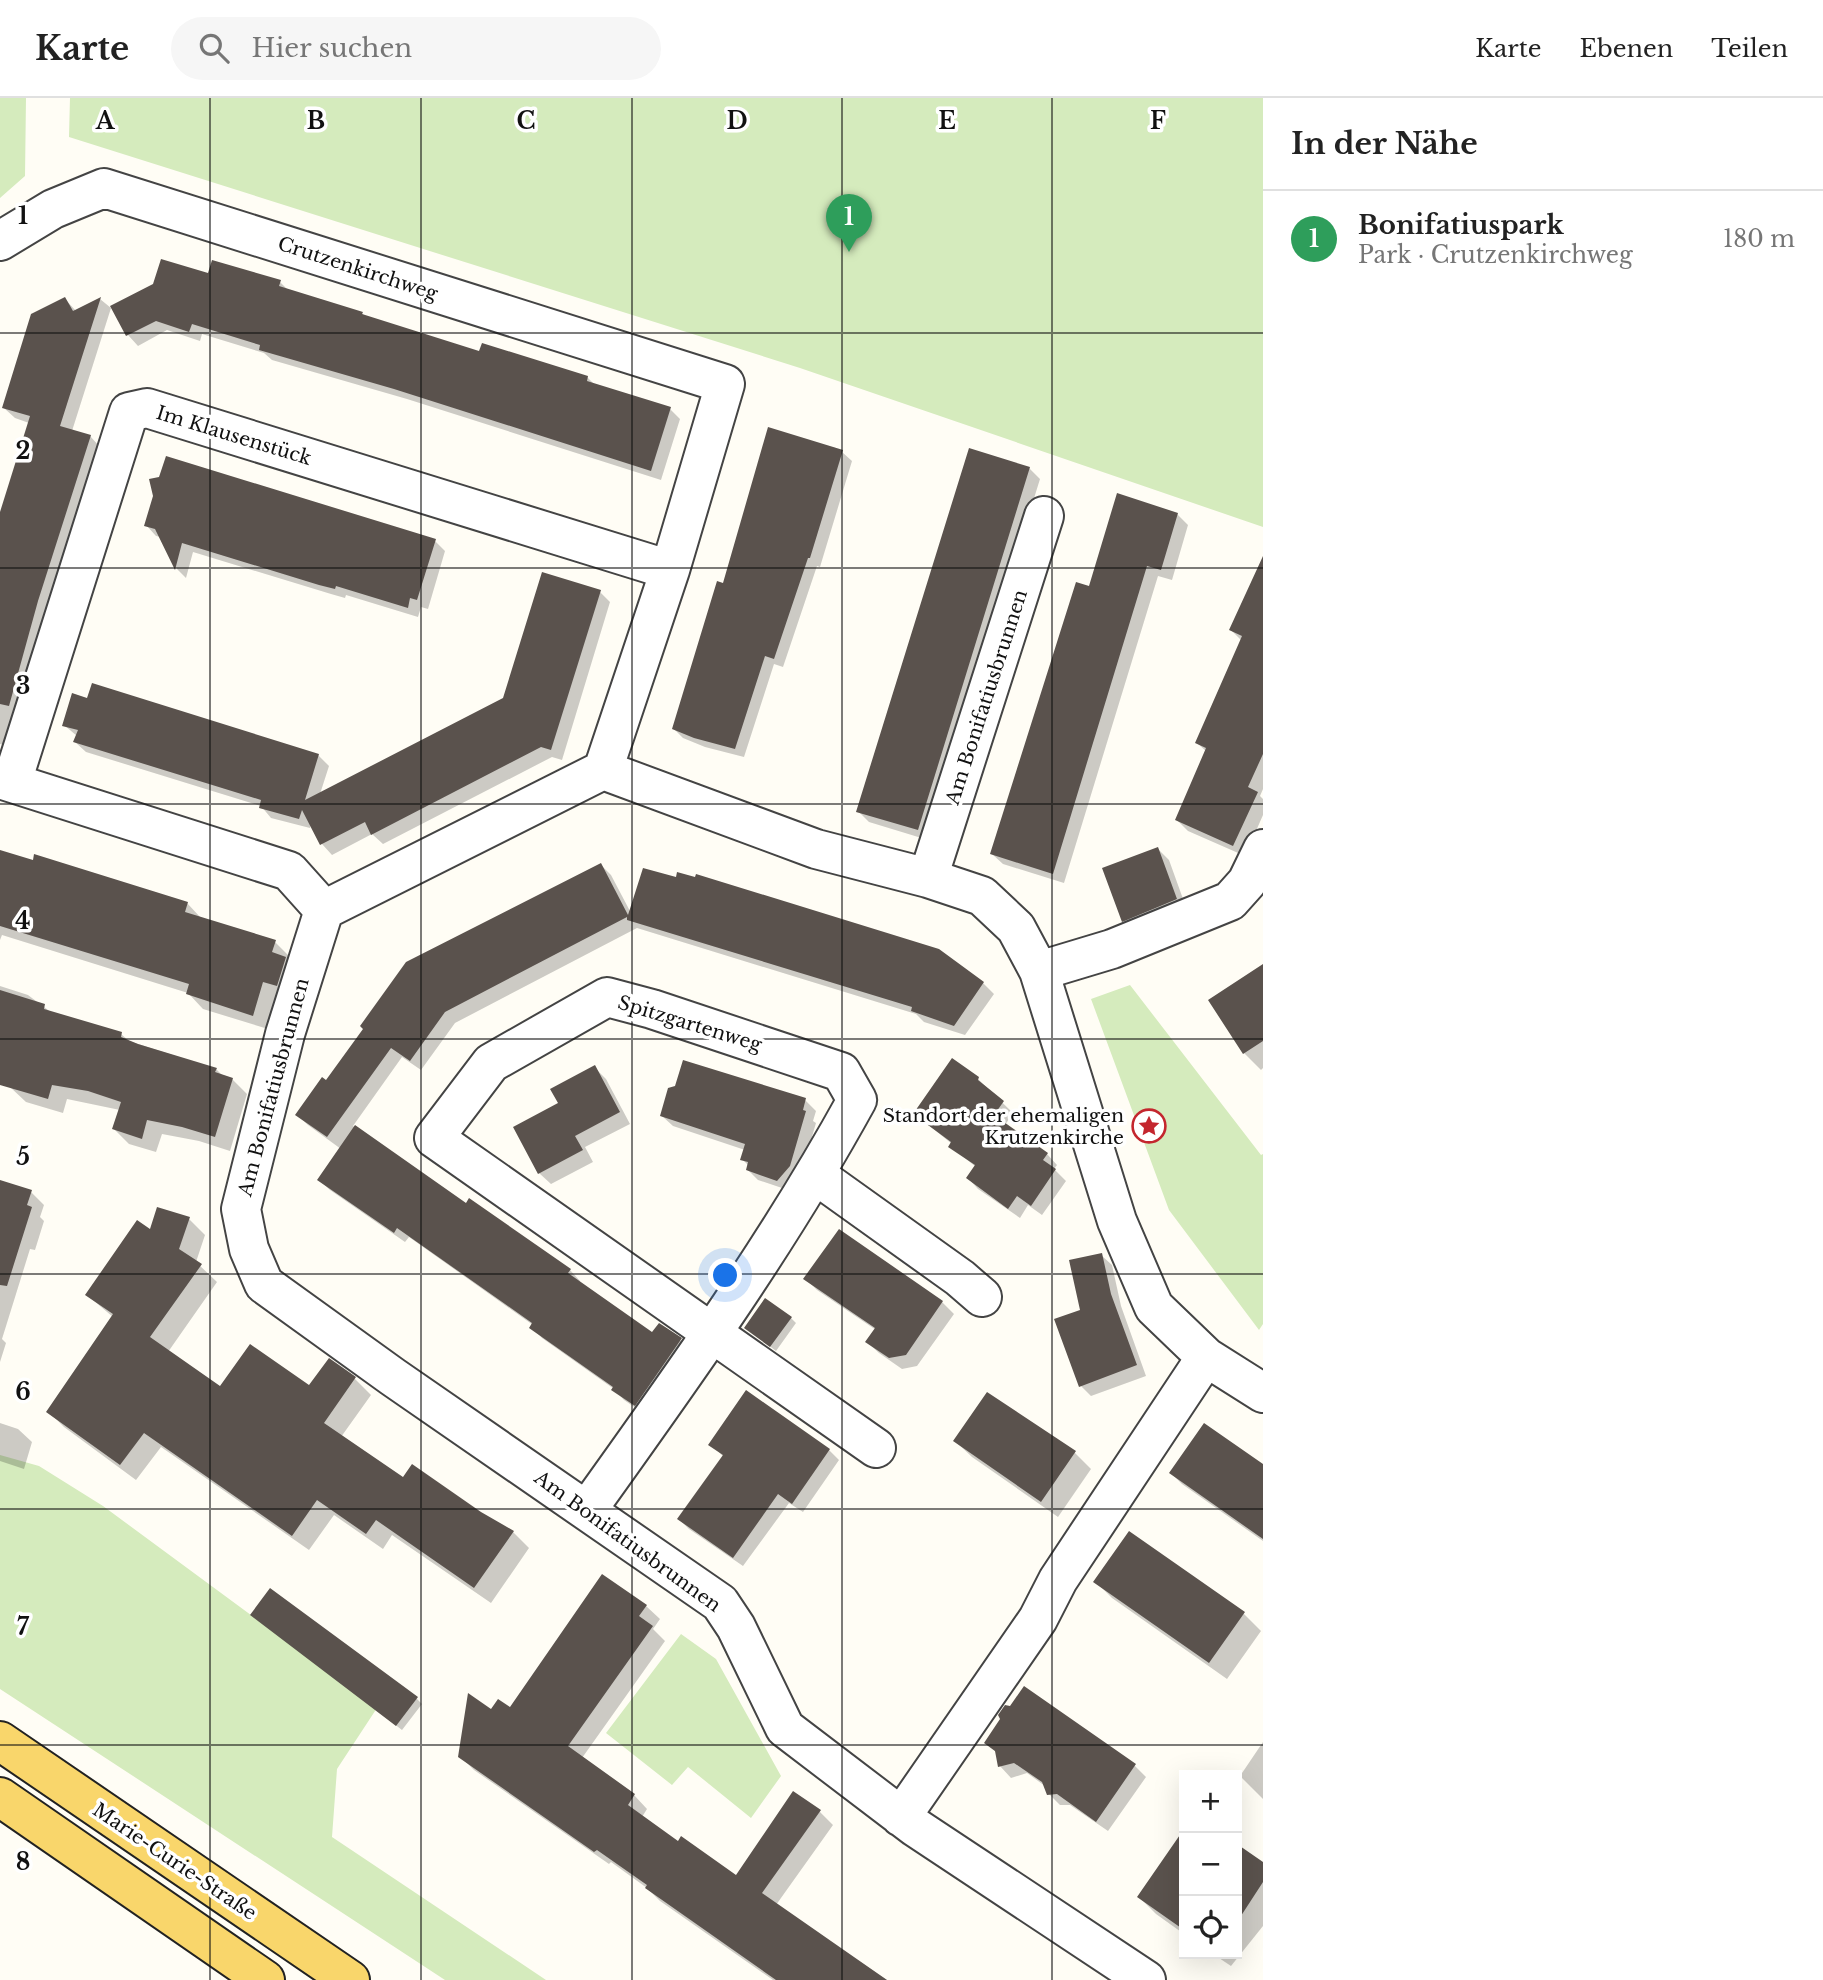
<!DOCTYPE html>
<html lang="de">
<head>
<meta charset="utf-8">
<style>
	body { margin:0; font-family:"Libre Baskerville",serif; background:#f6f6f6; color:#222 }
	.controls { position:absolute; right:21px; bottom:21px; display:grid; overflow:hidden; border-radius:0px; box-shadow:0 7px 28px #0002 }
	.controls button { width:63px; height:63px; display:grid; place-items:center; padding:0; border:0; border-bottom:2px solid #e0e0e0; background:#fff; color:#222; font:35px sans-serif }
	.you { position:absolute; left:726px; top:1178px; width:24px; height:24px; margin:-18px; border:5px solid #fff; border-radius:50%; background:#1a73e8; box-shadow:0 0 0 10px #1a73e833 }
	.badge { display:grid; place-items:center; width:46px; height:46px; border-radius:50%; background:#c4262e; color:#fff; font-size:23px; font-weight:700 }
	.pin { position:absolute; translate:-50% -58px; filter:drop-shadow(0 2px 4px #0008) }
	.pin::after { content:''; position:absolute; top:37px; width:24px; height:21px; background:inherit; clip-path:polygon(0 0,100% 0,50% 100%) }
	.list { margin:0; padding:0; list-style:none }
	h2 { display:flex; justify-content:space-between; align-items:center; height:91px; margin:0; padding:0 28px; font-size:30px }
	h2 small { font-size:23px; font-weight:400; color:#767676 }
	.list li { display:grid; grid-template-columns:46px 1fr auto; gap:21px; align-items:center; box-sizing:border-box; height:98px; padding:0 28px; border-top:2px solid #e0e0e0 }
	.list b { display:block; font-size:26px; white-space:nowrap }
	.list p { margin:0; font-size:23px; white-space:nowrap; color:#767676 }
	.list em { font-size:23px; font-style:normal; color:#767676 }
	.icon { flex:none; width:38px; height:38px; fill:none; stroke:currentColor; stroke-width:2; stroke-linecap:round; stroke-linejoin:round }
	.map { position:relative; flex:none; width:1263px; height:1882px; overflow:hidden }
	header { display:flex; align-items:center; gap:42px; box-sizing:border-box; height:98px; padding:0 35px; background:#fff; border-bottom:2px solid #e0e0e0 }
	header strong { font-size:33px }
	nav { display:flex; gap:38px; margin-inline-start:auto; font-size:24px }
	.search { width:490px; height:63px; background:#f6f6f6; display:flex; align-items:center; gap:18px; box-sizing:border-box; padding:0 24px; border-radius:38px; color:#767676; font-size:26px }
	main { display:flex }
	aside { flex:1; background:#fff }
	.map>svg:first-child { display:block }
	.green { fill:#d5ebbd }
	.shadow { fill:#0003 }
	.building { fill:#5a524d }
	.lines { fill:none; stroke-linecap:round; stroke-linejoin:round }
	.minor-casing { stroke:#444; stroke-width:42 }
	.primary-casing { stroke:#222; stroke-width:42 }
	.minor { stroke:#fff; stroke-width:38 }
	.primary { stroke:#f9d66b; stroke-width:38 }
	.grid { fill:none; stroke:#111; stroke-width:2; stroke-opacity:0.55 }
	.labels { text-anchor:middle; stroke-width:7; stroke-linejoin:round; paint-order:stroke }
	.street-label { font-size:19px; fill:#111; stroke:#fff }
	.poi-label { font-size:19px; fill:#111; stroke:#fff; text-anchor:end }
	.grid-label { font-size:23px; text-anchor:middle; font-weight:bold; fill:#111; stroke:#fff; stroke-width:7; stroke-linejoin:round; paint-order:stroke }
</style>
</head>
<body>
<header>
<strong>Karte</strong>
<div class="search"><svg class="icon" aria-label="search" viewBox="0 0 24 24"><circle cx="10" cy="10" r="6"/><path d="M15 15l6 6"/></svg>Hier suchen</div>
<nav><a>Karte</a><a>Ebenen</a><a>Teilen</a></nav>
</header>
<main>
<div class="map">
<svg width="1263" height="1882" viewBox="0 0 1263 1882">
	<rect width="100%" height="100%" fill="#fffdf5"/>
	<path class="green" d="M 0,0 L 26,0 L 25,78 L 0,100 Z
		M 70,0 L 1263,0 L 1263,429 L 800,270 L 69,39 Z
		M 1130,887 L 1261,1057 L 1263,1056 L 1263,1226 L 1259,1232 L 1169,1112 L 1091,901 Z
		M 0,1357 L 39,1368 L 103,1408 L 377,1610 L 337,1671 L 332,1739 L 546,1882 L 445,1882 L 0,1591 Z
		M 681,1536 L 716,1561 L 781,1678 L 751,1720 L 688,1669 L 672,1687 L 606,1635 Z"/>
	<path class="shadow" d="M 209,178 L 280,184 L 289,193 L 362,215 L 366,220 L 480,256 L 587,279 L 595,287 L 670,311 L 680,321 L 661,382 L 407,301 L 272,262 L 264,255 L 202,236 L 200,243 L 167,232 L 138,248 L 128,237 Z
		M 65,201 L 76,213 L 100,201 L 111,210 L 72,333 L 90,338 L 100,349 L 4,647 L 0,646 L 0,420 L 29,325 L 15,320 L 4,310 Z
		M 769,331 L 842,354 L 852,363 L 820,469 L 817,468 L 783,569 L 774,566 L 744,659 L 705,649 L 683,640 L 674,631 L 724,487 Z
		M 1029,370 L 1040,381 L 928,742 L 869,724 L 858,713 Z
		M 1177,416 L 1188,427 L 1172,482 L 1158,478 L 1064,785 L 1003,766 L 992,756 L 1090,490 Z
		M 146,427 L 435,443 L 445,453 L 428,511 L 421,509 L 418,519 L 346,497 L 345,500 L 331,496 L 193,454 L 186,480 L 177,471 L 161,439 L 156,438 Z
		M 1263,460 L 1263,691 L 1260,698 L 1263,701 L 1263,717 L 1245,758 L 1188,733 L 1177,722 L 1207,654 L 1197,645 L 1242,543 L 1231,532 Z
		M 600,494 L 610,504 L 562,662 L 552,659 L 383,746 L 372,736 L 332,757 L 322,746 L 311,726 L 310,730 L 271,720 L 261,708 L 86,654 L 75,644 L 77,638 L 64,627 L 318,657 L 329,668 L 320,696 L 505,601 Z
		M 1158,751 L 1169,762 L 1187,812 L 1134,834 L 1123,823 Z
		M 0,754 L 187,805 L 201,820 L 275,844 L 290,859 L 268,931 L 203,911 L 188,895 L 2,837 L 0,842 Z
		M 601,767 L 611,777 L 631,815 L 983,885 L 994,896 L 965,937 L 924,924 L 916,916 L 637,830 L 455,925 L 421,972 L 402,959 L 353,1028 L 466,1108 L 570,1172 L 580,1183 L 579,1185 L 653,1236 L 680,1242 L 691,1252 L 646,1317 L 624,1302 L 614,1291 L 542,1240 L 532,1229 L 533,1227 L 409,1139 L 405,1144 L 330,1092 L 319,1082 L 341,1051 L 308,1027 L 297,1017 L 327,985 Z
		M 1258,872 L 1263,877 L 1263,970 L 1261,972 L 1244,955 Z
		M 0,888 L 28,897 L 52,915 L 121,936 L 129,943 L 216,971 L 223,978 L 232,981 L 247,996 L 230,1053 L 199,1043 L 162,1036 L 156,1054 L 129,1046 L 114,1031 L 120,1012 L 67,1001 L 63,1015 L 26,1004 L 10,989 L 0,965 Z
		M 595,970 L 606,981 L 630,1026 L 585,1049 L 593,1064 L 551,1086 L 539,1075 L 560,1006 Z
		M 978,981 L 1013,1015 L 1005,1027 L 1047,1056 L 1057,1067 L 1054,1071 L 1066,1083 L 1042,1117 L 1028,1107 L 1020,1120 L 978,1091 L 968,1080 L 976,1069 L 950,1048 L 952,1046 L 915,1016 Z
		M 805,1002 L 816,1013 L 813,1023 L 816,1025 L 800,1079 L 788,1092 L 758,1082 L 748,1072 L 749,1068 L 742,1061 L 745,1052 L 673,1028 L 662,1018 Z
		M 0,1084 L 31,1094 L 44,1107 L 40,1119 L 44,1123 L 35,1152 L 30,1151 L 2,1241 L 6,1245 L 0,1264 Z
		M 189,1121 L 205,1137 L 196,1164 L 217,1184 L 168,1254 L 220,1290 L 310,1289 L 329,1262 L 355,1281 L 371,1297 L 341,1339 L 404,1382 L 513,1434 L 529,1450 L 491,1505 L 392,1437 L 383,1451 L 334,1417 L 309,1452 L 161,1349 L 136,1382 L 64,1329 L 48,1313 L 113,1219 L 87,1197 L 151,1134 Z
		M 839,1133 L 942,1204 L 954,1216 L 917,1268 L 902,1271 L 879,1255 L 867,1244 L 876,1232 L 817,1192 L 806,1181 Z
		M 1101,1157 L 1112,1167 L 1121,1208 L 1146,1278 L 1091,1298 L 1081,1288 L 1082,1213 Z
		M 791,1220 L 796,1225 L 776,1253 L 746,1230 Z
		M 0,1325 L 18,1331 L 32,1344 L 24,1371 L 0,1363 Z
		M 1205,1327 L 1263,1368 L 1263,1443 L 1182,1386 L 1171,1375 Z
		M 955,1343 L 1075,1355 L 1091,1371 L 1058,1419 L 972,1359 Z
		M 711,1347 L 829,1352 L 839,1362 L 803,1414 L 789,1405 L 743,1468 L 689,1431 L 679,1421 L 724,1359 Z
		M 1129,1435 L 1244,1516 L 1261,1533 L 1227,1581 L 1112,1500 L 1095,1483 Z
		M 603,1478 L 646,1508 L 660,1521 L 653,1531 L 665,1543 L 582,1660 L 634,1697 L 647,1711 L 642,1719 L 678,1745 L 736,1779 L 794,1696 L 820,1714 L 833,1727 L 776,1807 L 887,1882 L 773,1882 L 660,1803 L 647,1790 L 611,1764 L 609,1766 L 474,1672 L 460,1658 L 492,1614 L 510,1611 Z
		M 258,1522 L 417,1601 L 422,1606 L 402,1632 Z
		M 1024,1590 L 1135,1668 L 1146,1679 L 1108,1733 L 1070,1707 L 1060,1707 L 1049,1696 L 1045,1688 L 1027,1675 L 1011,1680 L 1000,1668 L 998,1656 L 986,1645 Z
		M 1263,1644 L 1263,1701 L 1240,1678 Z
		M 1184,1734 L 1184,1836 L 1156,1816 L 1139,1799 Z
		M 1237,1748 L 1263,1767 L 1263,1828 L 1231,1868 L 1213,1856 L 1237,1856 Z"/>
	<path class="building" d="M 161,161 L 208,175 L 212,162 L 281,182 L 279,188 L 363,214 L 362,216 L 479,253 L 482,245 L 588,278 L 587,283 L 671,309 L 651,373 L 394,291 L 259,252 L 260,247 L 192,226 L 189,234 L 156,223 L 126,238 L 110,208 L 153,186 Z
		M 65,199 L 73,213 L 101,199 L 60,328 L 91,337 L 38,503 L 9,608 L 0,606 L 0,414 L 30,318 L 2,310 L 31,216 Z
		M 768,329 L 843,352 L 810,460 L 808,460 L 774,561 L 765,558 L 735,651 L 694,640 L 672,631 L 717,483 L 723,485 Z
		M 969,350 L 1030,369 L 918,732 L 856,714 Z
		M 166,358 L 436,441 L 417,502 L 410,500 L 408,510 L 336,488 L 335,491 L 319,487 L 182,445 L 175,472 L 155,431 L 144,428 L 153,398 L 149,381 L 159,379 Z
		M 1117,395 L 1178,415 L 1161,472 L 1147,468 L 1053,776 L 990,756 L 1076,484 L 1089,488 Z
		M 1263,458 L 1263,656 L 1248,689 L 1258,694 L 1233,748 L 1175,722 L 1206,650 L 1195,645 L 1242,538 L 1229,532 Z
		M 542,474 L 601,492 L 551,652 L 541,649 L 371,737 L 365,724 L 320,747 L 302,712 L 299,721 L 259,710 L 261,702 L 73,644 L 78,632 L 62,628 L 72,595 L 87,600 L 92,585 L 319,656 L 305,702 L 503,600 Z
		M 1158,749 L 1177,801 L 1122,824 L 1102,770 Z
		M 0,752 L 33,762 L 34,756 L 188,804 L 185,814 L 276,842 L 272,854 L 286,859 L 277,888 L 263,884 L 253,918 L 186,896 L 189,886 L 0,828 Z
		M 601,765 L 628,817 L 643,770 L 676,779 L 677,774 L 695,779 L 696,776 L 939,851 L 984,884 L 954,928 L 911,913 L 912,909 L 627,822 L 627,819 L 445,914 L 410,963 L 391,950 L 327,1039 L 295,1017 L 322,979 L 326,982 L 363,931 L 360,928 L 406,864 Z
		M 1263,866 L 1263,943 L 1243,956 L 1208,902 Z
		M 0,892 L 45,906 L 44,911 L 122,934 L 121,939 L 138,946 L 217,970 L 215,974 L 233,980 L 215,1039 L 182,1029 L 147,1022 L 142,1041 L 112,1031 L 121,1004 L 88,993 L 52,987 L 48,1001 L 0,987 Z
		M 952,960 L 979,979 L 978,982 L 1004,1003 L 994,1017 L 1048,1055 L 1043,1062 L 1056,1071 L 1031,1108 L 1017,1098 L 1008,1111 L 966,1080 L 975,1067 L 948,1049 L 951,1044 L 913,1016 Z
		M 683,962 L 806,1000 L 803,1012 L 806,1013 L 790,1068 L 777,1083 L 746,1072 L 748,1064 L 740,1062 L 745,1046 L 660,1018 L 668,990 L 675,988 Z
		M 595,967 L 620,1014 L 575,1038 L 583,1052 L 538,1076 L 513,1029 L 558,1005 L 550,991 Z
		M 355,1027 L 466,1105 L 469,1100 L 571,1171 L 568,1175 L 652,1234 L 659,1225 L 682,1240 L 635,1308 L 611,1292 L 613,1289 L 529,1230 L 532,1225 L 397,1130 L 394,1135 L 317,1082 Z
		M 0,1082 L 32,1092 L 27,1107 L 32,1109 L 7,1188 L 0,1187 Z
		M 157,1109 L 190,1119 L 179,1151 L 202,1166 L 150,1239 L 220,1288 L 250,1246 L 309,1287 L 329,1260 L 356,1279 L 324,1325 L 403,1379 L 412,1366 L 481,1414 L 514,1433 L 474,1490 L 376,1422 L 366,1436 L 317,1402 L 292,1438 L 144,1335 L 120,1367 L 46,1314 L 113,1216 L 85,1197 L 137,1122 L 150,1131 Z
		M 839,1131 L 943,1203 L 906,1257 L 889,1260 L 865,1244 L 875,1230 L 803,1181 Z
		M 1102,1155 L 1111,1196 L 1137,1267 L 1079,1289 L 1054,1221 L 1080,1212 L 1069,1162 Z
		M 765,1200 L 792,1219 L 770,1249 L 744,1230 Z
		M 746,1292 L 830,1351 L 792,1406 L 778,1396 L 733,1460 L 677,1421 L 723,1357 L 708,1347 Z
		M 987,1294 L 1076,1353 L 1041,1404 L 953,1343 Z
		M 1204,1325 L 1263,1366 L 1263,1441 L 1169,1375 Z
		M 1129,1433 L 1245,1514 L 1209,1565 L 1093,1484 Z
		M 602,1476 L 647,1507 L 639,1518 L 653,1528 L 568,1648 L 635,1696 L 628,1707 L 678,1743 L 681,1738 L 736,1777 L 793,1693 L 821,1712 L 762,1795 L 887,1882 L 776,1882 L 645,1790 L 647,1787 L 597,1752 L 594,1754 L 458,1659 L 468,1595 L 491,1611 L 498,1601 L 510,1609 Z
		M 270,1490 L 418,1599 L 396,1628 L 250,1517 Z
		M 1024,1588 L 1136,1666 L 1096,1724 L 1057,1696 L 1047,1697 L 1042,1684 L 1014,1665 L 998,1669 L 995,1653 L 984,1645 L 1000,1621 L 998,1617 L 1005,1607 L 1010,1608 Z
		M 1184,1731 L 1184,1832 L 1137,1799 Z
		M 1237,1746 L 1263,1764 L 1263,1784 L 1237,1824 Z"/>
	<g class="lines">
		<defs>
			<path id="minor" d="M 0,143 L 53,111 L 104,90 L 725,286 L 670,472 L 603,672
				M 0,681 L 289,773 L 324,812
				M 12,684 L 129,314 L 147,310 L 670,472
				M 928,780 L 1044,418
				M 1039,873 L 1112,851 L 1230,803 L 1247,784 L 1263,751
				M 816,1077 L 960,1180 L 982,1199
				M 587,1412 C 683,1278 778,1146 857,1002 L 841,974 L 652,911 L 607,899 L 491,965 L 434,1040 L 876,1350
				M 901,1719 L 1038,1521 L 1058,1482 L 1206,1259
				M 1146,1882 L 915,1729 L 785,1630 L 736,1529 L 720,1505 L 393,1279 L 264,1186 L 249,1151 L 241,1111 L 285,936 L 324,812 L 603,672 L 816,751 L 928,780 L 982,798 L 1016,830 L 1039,873 L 1117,1123 L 1154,1209 L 1206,1259 L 1263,1295"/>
			<path id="primary" d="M 0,1643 L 350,1882
				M 0,1699 L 265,1882"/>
		</defs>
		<use href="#minor" class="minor-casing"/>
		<use href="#primary" class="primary-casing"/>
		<use href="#minor" class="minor"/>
		<use href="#primary" class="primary"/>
	</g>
	<path class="grid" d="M 210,0 L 210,1882M 421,0 L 421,1882M 632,0 L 632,1882M 842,0 L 842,1882M 1052,0 L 1052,1882M 0,235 L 1263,235M 0,470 L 1263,470M 0,706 L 1263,706M 0,941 L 1263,941M 0,1176 L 1263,1176M 0,1411 L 1263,1411M 0,1647 L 1263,1647"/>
	<defs>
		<symbol id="sight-ring" viewBox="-11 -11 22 22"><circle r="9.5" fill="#fff" stroke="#c4262e" stroke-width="1.5"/><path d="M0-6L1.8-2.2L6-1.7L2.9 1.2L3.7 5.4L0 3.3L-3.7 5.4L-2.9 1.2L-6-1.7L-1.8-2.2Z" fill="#c4262e"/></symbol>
	</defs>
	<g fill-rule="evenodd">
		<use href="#sight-ring" x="1130" y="1009" width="38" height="38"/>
	</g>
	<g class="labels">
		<g class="street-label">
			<text transform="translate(358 170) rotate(18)" y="7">Crutzenkirchweg</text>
			<text transform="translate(234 337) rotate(17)" y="7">Im Klausenstück</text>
			<text transform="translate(986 599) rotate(-72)" y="7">Am Bonifatiusbrunnen</text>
			<text transform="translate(690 925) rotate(17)" y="7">Spitzgartenweg</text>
			<text transform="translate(273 989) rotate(-75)" y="7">Am Bonifatiusbrunnen</text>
			<text transform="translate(628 1443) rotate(36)" y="7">Am Bonifatiusbrunnen</text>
			<text transform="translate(175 1763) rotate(34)" y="7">Marie-Curie-Straße</text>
		</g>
		<g class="poi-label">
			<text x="1124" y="1024">Standort der ehemaligen<tspan x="1124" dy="22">Krutzenkirche</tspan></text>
		</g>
	</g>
	<g class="grid-label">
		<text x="105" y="31">A</text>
		<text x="316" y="31">B</text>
		<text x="526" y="31">C</text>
		<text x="737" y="31">D</text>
		<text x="947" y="31">E</text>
		<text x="1158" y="31">F</text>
		<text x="23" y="126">1</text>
		<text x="23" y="361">2</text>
		<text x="23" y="596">3</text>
		<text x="23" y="831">4</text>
		<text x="23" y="1067">5</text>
		<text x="23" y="1302">6</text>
		<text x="23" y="1537">7</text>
		<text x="23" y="1772">8</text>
	</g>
</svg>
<div class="controls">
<button>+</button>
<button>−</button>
<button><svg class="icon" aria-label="locate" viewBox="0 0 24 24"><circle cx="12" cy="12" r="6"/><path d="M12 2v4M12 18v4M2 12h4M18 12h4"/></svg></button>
</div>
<div class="you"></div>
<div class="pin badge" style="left:849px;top:154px;background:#2e9e5b">1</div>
</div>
<aside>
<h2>In der Nähe<small></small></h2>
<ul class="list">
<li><span class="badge" style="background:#2e9e5b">1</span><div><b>Bonifatiuspark</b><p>Park · Crutzenkirchweg</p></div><em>180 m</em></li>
</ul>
</aside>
</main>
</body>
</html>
